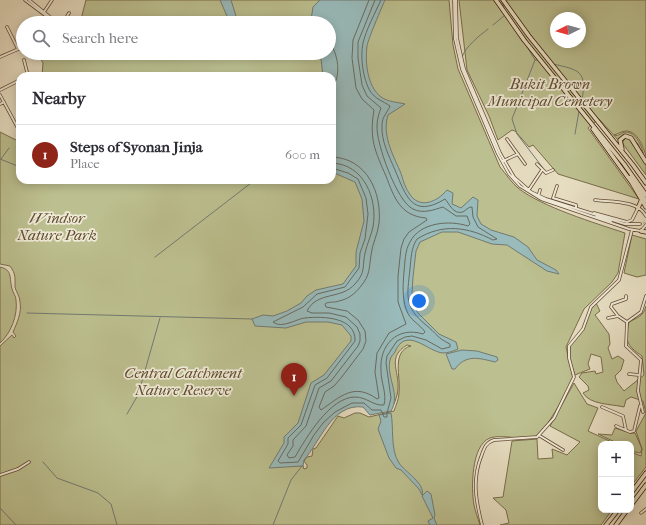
<!DOCTYPE html>
<html lang="en">
<head>
<meta charset="utf-8">
<style>
	body { margin:0; font-family:"IM FELL French Canon",serif; background:#f7f7f7; color:#2b2b33 }
	.controls { position:absolute; right:12px; bottom:12px; display:grid; overflow:hidden; border-radius:8px; box-shadow:0 2px 10px #0003 }
	.controls button { width:36px; height:36px; display:grid; place-items:center; padding:0; border:0; border-bottom:1px solid #e1e1e2; background:#fff; color:#2b2b33; font:20px sans-serif }
	.compass { position:absolute; left:550px; top:12px; width:36px; height:36px; border-radius:50%; background:#fff; box-shadow:0 2px 10px #0003; rotate:265deg }
	.you { position:absolute; left:419px; top:301px; width:14px; height:14px; margin:-10px; border:3px solid #fff; border-radius:50%; background:#1a73e8; box-shadow:0 0 0 6px #1a73e833 }
	.badge { display:grid; place-items:center; width:26px; height:26px; border-radius:50%; background:#8f2418; color:#fff; font-size:13px; font-weight:700 }
	.pin { position:absolute; translate:-50% -33px; filter:drop-shadow(0 1px 2px #0008) }
	.pin::after { content:''; position:absolute; top:21px; width:14px; height:12px; background:inherit; clip-path:polygon(0 0,100% 0,50% 100%) }
	.list { margin:0; padding:0; list-style:none }
	h2 { display:flex; justify-content:space-between; align-items:center; height:52px; margin:0; padding:0 16px; font-size:17px }
	h2 small { font-size:13px; font-weight:400; color:#7c7c81 }
	.list li { display:grid; grid-template-columns:26px 1fr auto; gap:12px; align-items:center; box-sizing:border-box; height:60px; padding:0 16px; border-top:1px solid #e1e1e2 }
	.list b { display:block; font-size:15px; white-space:nowrap }
	.list p { margin:0; font-size:13px; white-space:nowrap; color:#7c7c81 }
	.list em { font-size:13px; font-style:normal; color:#7c7c81 }
	.icon { flex:none; width:22px; height:22px; fill:none; stroke:currentColor; stroke-width:2; stroke-linecap:round; stroke-linejoin:round }
	.map { position:relative; flex:none; width:646px; height:525px; overflow:hidden }
	.search { position:absolute; background:#fff; box-shadow:0 2px 10px #0003; left:16px; top:16px; width:320px; height:44px; display:flex; align-items:center; gap:10px; box-sizing:border-box; padding:0 14px; border-radius:22px; color:#7c7c81; font-size:15px }
	.panel { position:absolute; background:#fff; box-shadow:0 2px 10px #0003; left:16px; top:72px; width:320px; height:112px; border-radius:12px }
	.map>svg:first-child { display:block }
	.green { fill:#bcbf8f; stroke:#7a6c4a; fill-rule:evenodd }
	.water { fill:#9bb; stroke:#727a72 }
	.lines { fill:none; stroke-linecap:round; stroke-linejoin:round }
	.shore { stroke:#686a60; stroke-width:1 }
	.stream { stroke:#727a72; stroke-width:1 }
	.minor-tunnel { stroke:#c4b79c; stroke-width:2; stroke-dasharray:2 1; stroke-linecap:butt }
	.minor-casing { stroke:#644a34; stroke-width:3.5 }
	.highway-casing { stroke:#381904; stroke-width:5 }
	.minor { stroke:#efead7; stroke-width:2 }
	.highway { stroke:#e7dec2; stroke-width:3.5 }
	.labels { text-anchor:middle; stroke-width:3.5; stroke-linejoin:round; paint-order:stroke }
	.park-label { font-size:15px; font-style:italic; fill:#604b2e; stroke:#efead7 }
</style>
</head>
<body>
<div class="map">
<svg width="646" height="525" viewBox="0 0 646 525">
	<rect width="100%" height="100%" fill="#e7dec2"/>
	<filter id="stains"><feTurbulence type="fractalNoise" baseFrequency=".005" numOctaves="4"/><feColorMatrix values="0 0 0 0 .2 0 0 0 0 .09 0 0 0 0 .02 0 0 0 .5 -.17"/></filter>
	<radialGradient id="worn" r=".72"><stop offset=".6" stop-color="#630" stop-opacity="0"/><stop offset="1" stop-color="#630" stop-opacity=".3"/></radialGradient>
	<path class="green" d="M 86,0 L 449,0 L 453,45 L 458,69 L 500,167 C 506,174 511,182 518,188 C 542,207 595,223 625,233 L 618,273 L 612,282 L 584,309 L 566,347 L 573,378 C 566,393 558,408 548,423 C 546,426 544,431 541,433 C 529,444 505,433 490,438 C 471,445 471,489 474,505 C 475,511 478,518 480,525 L 0,525 L 0,346 L 12,335 L 14,338 L 16,336 L 13,332 C 17,323 22,312 20,302 C 20,296 16,292 15,287 C 15,278 16,274 10,266 L 0,264 L 0,132 L 20,142 L 20,180 L 332,180 L 332,76 L 42,76 L 43,63 L 38,54 L 39,53 L 329,53 L 329,23 L 80,23 ZM 407,345 L 411,346 C 391,351 401,377 399,393 C 399,399 396,405 394,411 L 369,417 L 360,413 L 355,413 L 344,418 L 338,416 L 316,448 L 313,449 L 312,456 L 307,457 L 304,461 L 307,465 L 307,468 L 304,469 L 303,466 L 300,466 C 307,448 331,411 351,406 C 365,402 380,404 394,404 C 396,399 398,393 398,388 C 399,370 387,357 407,345 Z
		M 459,0 L 646,0 L 646,156 C 643,147 638,131 626,131 C 622,131 618,134 614,135 C 619,137 621,132 626,132 C 637,132 643,149 644,157 L 638,144 L 629,135 L 619,141 L 599,119 L 588,128 L 639,199 L 558,174 L 533,145 L 529,147 L 515,131 L 512,130 L 498,140 L 489,116 L 467,70 ZM 556,18 L 580,18 L 580,42 L 556,42 Z
		M 626,138 L 629,139 L 646,165 L 646,175 L 623,144 L 623,141 Z
		M 632,235 L 646,239 L 646,275 L 637,277 L 624,273 Z
		M 0,267 C 13,270 9,278 12,289 C 13,293 16,296 16,300 C 18,315 11,333 0,343 Z
		M 596,303 L 600,311 L 595,315 L 609,334 L 610,344 L 608,348 L 612,359 L 618,356 L 624,360 L 621,370 L 615,376 L 617,382 L 624,391 L 644,375 L 642,356 C 627,346 624,340 629,322 C 638,317 643,317 646,306 L 646,467 L 631,486 L 631,452 L 641,456 L 642,449 L 640,453 L 631,451 L 631,444 L 619,444 L 598,434 L 612,435 L 615,428 L 630,433 L 635,433 L 642,449 L 636,431 L 646,413 L 643,401 L 631,397 L 626,400 L 624,407 C 612,404 590,405 583,393 L 589,390 L 588,386 L 579,377 L 582,373 L 595,371 L 596,374 L 603,372 L 601,357 L 591,354 L 588,364 L 590,369 L 575,375 L 569,357 L 570,346 L 583,330 L 592,307 Z
		M 574,383 L 587,404 L 598,408 L 588,431 L 616,444 L 601,444 L 601,510 L 612,510 L 601,525 L 500,525 L 509,523 L 506,510 L 493,498 L 503,497 L 512,441 L 537,439 L 538,459 L 553,458 L 552,449 L 567,455 L 580,442 L 550,426 Z"/>
	<path class="water" d="M 220,0 L 231,0 L 236,16 L 234,23 L 230,23 Z
		M 320,0 L 385,0 C 382,7 368,39 367,46 C 365,62 367,86 381,97 C 388,102 397,102 405,104 L 388,115 C 382,134 392,153 400,171 C 403,178 404,186 409,193 C 419,210 437,202 447,190 L 453,193 L 452,204 L 461,208 L 473,197 L 478,200 L 477,216 L 481,224 L 491,230 L 514,237 L 528,247 L 537,260 L 556,270 L 559,274 L 547,271 L 507,245 L 492,244 L 458,232 L 442,232 L 420,242 L 416,251 L 413,277 L 412,293 L 415,308 L 418,313 L 439,334 L 456,342 L 458,349 C 453,351 448,353 443,353 C 428,352 406,325 395,352 C 393,355 391,356 390,360 C 386,377 401,395 391,411 L 370,415 L 363,407 C 332,403 320,442 304,460 L 303,466 L 269,468 L 284,443 L 284,437 L 298,423 L 311,383 L 324,375 L 351,341 L 351,336 L 342,325 L 328,322 L 306,322 L 286,328 L 255,326 L 252,319 L 263,315 L 273,316 L 287,311 L 301,303 L 307,296 L 316,290 L 343,284 L 356,266 L 356,252 L 364,221 L 362,199 L 355,182 L 332,172 L 332,76 L 323,76 L 321,59 L 319,53 L 329,53 L 329,23 L 305,23 L 311,20 L 313,7 Z
		M 462,350 L 477,351 L 497,357 L 498,360 L 495,362 C 479,358 466,354 455,369 L 452,369 L 446,354 Z
		M 391,413 C 394,428 390,449 399,463 C 404,471 426,484 422,495 L 419,489 L 401,470 L 396,468 L 389,458 L 378,429 L 381,421 L 379,415 Z
		M 427,491 L 431,494 L 435,515 L 434,518 L 437,525 L 430,525 L 428,521 L 433,518 L 422,496 Z"/>
	<g class="lines">
		<path class="shore" d="M 329,42 C 338,52 342,77 332,87
			M 332,157 C 367,158 382,193 379,223 C 378,234 372,244 371,255 C 369,269 370,275 361,286 C 355,294 348,299 339,301 C 334,303 329,301 325,304 L 326,307 L 347,311 L 358,320 L 365,331 L 366,341 L 363,349 L 341,378 L 334,386 L 325,392 L 319,407 L 321,410 C 340,397 354,382 377,399 L 379,398 L 375,372 L 377,353 L 389,333 L 406,324 L 398,302 L 398,276 L 401,248 L 404,239 L 409,232 L 427,220 L 426,218 C 400,216 394,197 386,176 C 375,151 369,139 374,110 L 362,99 L 356,88 L 352,58 L 353,40 L 369,0
			M 332,163 C 364,164 378,199 373,227 C 371,236 367,244 365,253 C 362,267 366,272 355,284 C 341,300 317,291 307,311 L 312,313 L 329,313 L 346,317 L 357,327 L 360,334 L 360,341 L 358,346 L 331,381 L 319,388 L 306,426 L 293,440 L 293,446 L 287,455 L 289,458 L 295,457 C 306,438 330,397 355,397 C 367,397 373,406 384,405 C 387,393 381,383 381,371 C 379,345 397,326 423,334 L 425,332 C 420,324 410,321 406,309 C 402,297 403,284 404,272 C 405,262 405,250 410,242 C 420,222 450,220 468,226 L 470,224 L 467,216 L 456,216 L 443,207 C 433,210 423,214 413,209 C 397,202 376,143 377,126 C 377,119 379,113 381,108 L 367,96 L 362,85 L 358,58 L 358,42 L 375,0
			M 332,168 L 348,173 L 358,179 L 366,198 L 368,214 L 365,239 L 360,253 L 359,268 L 345,287 L 317,294 L 303,307 L 273,322 C 282,329 296,319 305,318 C 323,316 356,317 355,341 L 327,378 L 315,385 L 301,425 L 288,438 L 288,444 L 278,461 L 280,463 L 298,462 L 314,435 L 323,423 L 335,412 L 352,403 L 364,403 L 372,410 L 381,410 L 384,417 L 387,417 L 387,413 L 391,398 L 386,363 L 387,356 L 397,341 L 405,337 L 412,336 L 426,340 L 442,349 L 450,347 L 450,344 C 437,338 436,333 426,325 C 404,307 407,296 410,269 C 411,259 411,248 417,239 C 443,223 468,227 493,240 L 497,239 L 478,227 L 473,217 L 472,207 C 468,207 466,210 463,212 C 453,215 449,203 445,199 C 412,219 406,196 395,170 C 389,156 381,141 382,125 C 382,117 387,113 390,106 C 383,101 375,99 370,91 C 363,79 360,57 363,43 C 366,30 375,13 381,0"/>
		<path class="stream" d="M 502,1 L 504,8
			M 493,25 L 505,15
			M 526,45 L 535,60 L 539,60
			M 462,57 C 466,46 479,36 488,29
			M 535,60 L 512,119 L 517,134 L 543,168
			M 553,64 C 580,70 587,71 582,100
			M 575,134 L 579,111
			M 0,159 L 20,167
			M 1,159 L 9,148
			M 55,180 L 56,180
			M 155,257 L 251,183
			M 27,313 L 252,319
			M 127,414 L 138,395 L 160,318
			M 43,462 L 57,478 L 98,493 L 111,504 L 117,525
			M 0,508 L 16,525
			M 273,525 L 291,480 L 302,466"/>
		<path class="minor-tunnel" d="M 640,224 L 646,222"/>
		<defs>
			<path id="minor" d="M 25,0 L 45,15 L 60,23
				M 29,0 L 50,17
				M 454,0 L 455,39 L 462,69 L 498,154 L 509,174 L 520,186 L 541,199 L 629,229 L 641,231 L 646,225
				M 456,0 L 457,38 L 464,69 L 500,153 L 514,177 L 531,192 L 546,199 L 625,224 L 640,224
				M 44,12 L 52,0
				M 63,23 L 69,13
				M 7,27 L 18,49
				M 0,57 L 23,47
				M 24,60 L 28,76
				M 0,90 L 20,80
				M 0,95 L 20,132
				M 0,104 L 4,102
				M 507,139 L 525,164
				M 503,161 L 518,154
				M 537,164 L 546,173 L 553,170
				M 528,191 L 542,170
				M 538,197 L 540,190
				M 553,198 L 576,205 L 576,208
				M 553,198 L 557,186
				M 595,200 C 611,202 638,200 646,216
				M 594,213 L 627,222 L 632,220 L 638,208
				M 596,217 L 611,221
				M 626,296 L 626,299 L 612,304 L 611,307 L 618,316 L 627,322
				M 608,318 L 618,316
				M 629,374 L 639,375
				M 602,407 L 623,416 L 626,430
				M 643,412 L 638,391 L 641,360 L 626,346 L 627,322 L 641,312 L 646,296
				M 616,426 L 630,432 L 634,431 L 640,406
				M 540,436 L 563,450
				M 0,475 L 18,469 L 29,462
				M 641,513 L 646,509
				M 482,525 C 476,501 472,480 481,457 C 484,449 485,443 494,440 L 537,437 L 554,418 L 574,377 L 569,358 L 569,346 L 583,329 L 591,307 L 619,280 L 632,230"/>
			<path id="highway" d="M 496,0 L 524,40 L 624,164 L 646,195
				M 503,0 L 529,36 L 633,165 L 646,183
				M 593,129 L 632,183 L 646,207
				M 622,149 L 620,140 L 625,136 L 631,138 L 646,162
				M 631,177 L 646,201
				M 638,208 L 642,199
				M 641,231 L 646,232
				M 631,493 L 646,473
				M 631,505 L 646,485
				M 606,525 L 618,510
				M 616,525 L 627,510"/>
		</defs>
		<use href="#minor" class="minor-casing"/>
		<use href="#highway" class="highway-casing"/>
		<use href="#minor" class="minor"/>
		<use href="#highway" class="highway"/>
	</g>
	<g class="labels">
		<g class="park-label">
			<text x="550" y="89">Bukit Brown<tspan x="550" dy="17">Municipal Cemetery</tspan></text>
			<text x="57" y="223">Windsor<tspan x="57" dy="17">Nature Park</tspan></text>
			<text x="183" y="378">Central Catchment<tspan x="183" dy="17">Nature Reserve</tspan></text>
		</g>
	</g>
	<rect width="100%" height="100%" filter="url(#stains)"/>
	<rect width="100%" height="100%" fill="url(#worn)"/>
</svg>
<div class="controls">
<button>+</button>
<button>−</button>
</div>
<svg class="compass" viewBox="-18 -18 36 36"><path d="M0-13l5 13h-10z" fill="#e53935"/><path d="M0 13l5-13h-10z" fill="#7c7c81"/></svg>
<div class="you"></div>
<div class="pin badge" style="left:294px;top:396px">1</div>
<div class="search"><svg class="icon" aria-label="search" viewBox="0 0 24 24"><circle cx="10" cy="10" r="6"/><path d="M15 15l6 6"/></svg>Search here</div>
<section class="panel">
<h2>Nearby<small></small></h2>
<ul class="list">
<li><span class="badge">1</span><div><b>Steps of Syonan Jinja</b><p>Place</p></div><em>600 m</em></li>
</ul>
</section>
</div>
</body>
</html>
